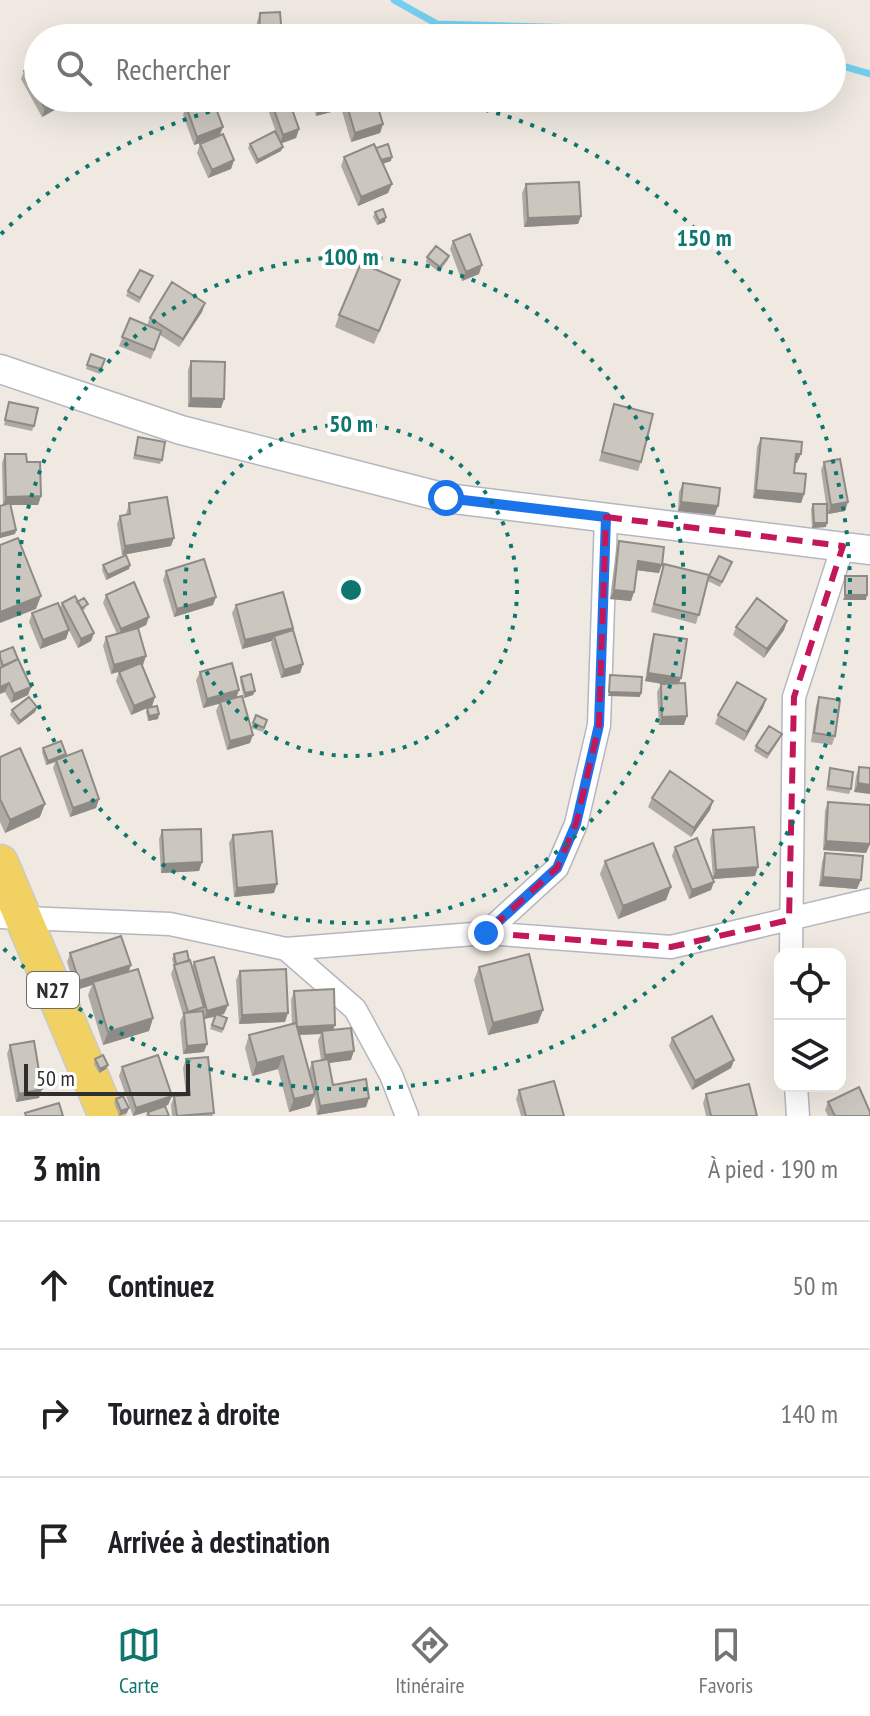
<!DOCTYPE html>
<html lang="fr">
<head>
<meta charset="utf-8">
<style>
	body { margin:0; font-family:"PT Sans Narrow",sans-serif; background:#f2f2f2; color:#202124 }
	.controls { position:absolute; right:24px; bottom:24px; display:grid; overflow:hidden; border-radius:16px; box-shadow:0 8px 32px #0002 }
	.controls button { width:72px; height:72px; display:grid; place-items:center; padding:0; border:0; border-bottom:2px solid #e0e0e0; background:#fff; color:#202124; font:40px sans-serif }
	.scale { position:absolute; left:24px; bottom:20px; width:166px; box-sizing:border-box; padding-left:8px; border:4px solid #2e2e2e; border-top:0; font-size:22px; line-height:28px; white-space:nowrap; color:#2e2e2e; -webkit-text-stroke:6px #fff; paint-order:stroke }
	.stop { position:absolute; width:24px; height:24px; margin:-18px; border:6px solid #1a73e8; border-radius:50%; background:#fff }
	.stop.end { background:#1a73e8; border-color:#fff; box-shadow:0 2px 8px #0008 }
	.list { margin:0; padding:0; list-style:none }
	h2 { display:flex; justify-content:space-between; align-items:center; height:104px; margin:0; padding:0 32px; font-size:34px }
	h2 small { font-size:26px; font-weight:400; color:#757577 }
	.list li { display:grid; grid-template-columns:52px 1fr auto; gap:24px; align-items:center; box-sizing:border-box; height:128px; padding:0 32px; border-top:2px solid #e0e0e0 }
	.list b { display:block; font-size:30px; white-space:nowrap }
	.list em { font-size:26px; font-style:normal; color:#757577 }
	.icon { flex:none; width:44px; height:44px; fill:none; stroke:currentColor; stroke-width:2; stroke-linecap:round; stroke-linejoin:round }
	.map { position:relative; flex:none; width:870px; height:1116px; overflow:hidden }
	.search { position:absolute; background:#fff; box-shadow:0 8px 32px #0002; left:24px; right:24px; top:24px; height:88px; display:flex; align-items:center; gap:20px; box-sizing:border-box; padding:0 28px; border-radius:44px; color:#757577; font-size:30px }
	.sheet { height:488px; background:#fff }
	nav { display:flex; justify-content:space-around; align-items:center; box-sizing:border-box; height:112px; border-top:2px solid #e0e0e0; background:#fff; font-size:22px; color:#757577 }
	nav a { display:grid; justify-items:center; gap:4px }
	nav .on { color:#0f766e }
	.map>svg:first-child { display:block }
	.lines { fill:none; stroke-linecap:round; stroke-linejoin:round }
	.stream { stroke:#75cff0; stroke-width:7 }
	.minor-casing { stroke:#b4b7c1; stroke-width:25 }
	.tertiary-casing { stroke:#b4b7c1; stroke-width:31 }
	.primary-casing { stroke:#c9c9c9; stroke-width:39 }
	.minor { stroke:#fff; stroke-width:22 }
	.tertiary { stroke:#fff; stroke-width:28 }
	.primary { stroke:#f2d163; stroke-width:36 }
	.wall { fill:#afaba4; fill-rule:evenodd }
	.shaded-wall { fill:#8e8b86 }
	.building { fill:#cbc7bf; stroke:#8e8b86; stroke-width:2 }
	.route { stroke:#1a73e8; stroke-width:10 }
	.marked { fill:none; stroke:#c2185b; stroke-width:6; stroke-dasharray:16 10; stroke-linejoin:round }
	.ring { fill:none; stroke:#0f766e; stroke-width:4; stroke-dasharray:4 8 }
	.labels { text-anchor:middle; stroke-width:8; stroke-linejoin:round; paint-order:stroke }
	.shield { fill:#fff; stroke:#6d6d6d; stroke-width:2 }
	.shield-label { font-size:22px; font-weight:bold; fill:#2e2e2e }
	.centre { fill:#0f766e; stroke:#fff; stroke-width:4 }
	.ring-label { font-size:24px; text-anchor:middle; font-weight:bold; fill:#0f766e; stroke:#fff; stroke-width:8; stroke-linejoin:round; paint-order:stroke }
</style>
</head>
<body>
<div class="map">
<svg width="870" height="1116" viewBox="0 0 870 1116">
	<rect width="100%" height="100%" fill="#efe9e1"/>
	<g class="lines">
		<path class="stream" d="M 394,0 L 437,24 L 729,32 L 750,38
			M 832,63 L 870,74"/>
		<defs>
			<path id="minor" d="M 0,917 L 170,924 L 286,949 L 486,933 L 671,947 L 870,900
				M 486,933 L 557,868 L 576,824 L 599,725 L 606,517
				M 286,949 L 355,1009 L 391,1075 L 407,1116
				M 791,954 L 794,697 L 843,546
				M 796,1086 L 798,1116"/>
			<path id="tertiary" d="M 0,369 L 181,430 L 446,498 L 870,550"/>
			<path id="primary" d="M 0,863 L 107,1116"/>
		</defs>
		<use href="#minor" class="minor-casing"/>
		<use href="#tertiary" class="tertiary-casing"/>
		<use href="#primary" class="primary-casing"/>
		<use href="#minor" class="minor"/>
		<use href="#tertiary" class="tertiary"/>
		<use href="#primary" class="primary"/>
	</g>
	<path class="wall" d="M 260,13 L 282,36 L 281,38 L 256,38 L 257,22 Z
		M 38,63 L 38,98 L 76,98 L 42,117 L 21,79 L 24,71 Z
		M 264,98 L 288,98 L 299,129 L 296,138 L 281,143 L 281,151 L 256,164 L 248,148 L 250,144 L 277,135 Z
		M 311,98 L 334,98 L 336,106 L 335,111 L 316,116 Z
		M 383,98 L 407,98 L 406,100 L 385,106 Z
		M 346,102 L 383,124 L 380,133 L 351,142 L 342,111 Z
		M 186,106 L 223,127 L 220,135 L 234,160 L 231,169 L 208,178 L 197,153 L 200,144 L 215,138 L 194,145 L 183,115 Z
		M 376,148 L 391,161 L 383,164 L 392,184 L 388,193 L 358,206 L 341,166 L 344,157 Z
		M 526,184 L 581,216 L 578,224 L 524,227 L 522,193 Z
		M 375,212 L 385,222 L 377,225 L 373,217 Z
		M 453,241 L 479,274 L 462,281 L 450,249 Z
		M 449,256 L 448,260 L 439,272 L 426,262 L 427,257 Z
		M 151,281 L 139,303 L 126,296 L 128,291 Z
		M 396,293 L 374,344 L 335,327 L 339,315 Z
		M 205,303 L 202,312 L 179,347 L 160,335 L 151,359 L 119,346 L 130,318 L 147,325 L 150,318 Z
		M 91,354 L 105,359 L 100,374 L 86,369 Z
		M 191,361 L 224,399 L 221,408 L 188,407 L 188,370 Z
		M 9,402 L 34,426 L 32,431 L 4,425 Z
		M 614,404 L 641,462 L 638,471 L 599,461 Z
		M 138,437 L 162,460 L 160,464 L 133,459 Z
		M 761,438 L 797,463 L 795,463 L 794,473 L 804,494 L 801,503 L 753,498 L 757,447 Z
		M 5,454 L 27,462 L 41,496 L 38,505 L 10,505 L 16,530 L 15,534 L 0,538 L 0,506 L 3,505 L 2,463 Z
		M 824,462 L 845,511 L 828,514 L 827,506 L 826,527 L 812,528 L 811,509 L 813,504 L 826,504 L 821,470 Z
		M 683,483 L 715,515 L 678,511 L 679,492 Z
		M 129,503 L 171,546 L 122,555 L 117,524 L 120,516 L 126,514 Z
		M 619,541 L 659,573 L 637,570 L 634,592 L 631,601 L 610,599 L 616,550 Z
		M 732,562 L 720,587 L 708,581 L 696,624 L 651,612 L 664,564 L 709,575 Z
		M 103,565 L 130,565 L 129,569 L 106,580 L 102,570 Z
		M 166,571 L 213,605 L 174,617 L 163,580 Z
		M 106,595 L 149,617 L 146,625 L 138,629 L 143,665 L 142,665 L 155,697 L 152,706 L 148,708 L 159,714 L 158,719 L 148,721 L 146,712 L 147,708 L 131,715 L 116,681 L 119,672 L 124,670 L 111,674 L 103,646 L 106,637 L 117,634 L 103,603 Z
		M 78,602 L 86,608 L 82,611 L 94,633 L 91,641 L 78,648 L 69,630 L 66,639 L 40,649 L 29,622 L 32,613 L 60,608 L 62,603 Z
		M 236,605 L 293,628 L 292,630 L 303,664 L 300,673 L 281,678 L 271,644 L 272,641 L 242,649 L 232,613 Z
		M 787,621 L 784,630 L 764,658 L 733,635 L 736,627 Z
		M 654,634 L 679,683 L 684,725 L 659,725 L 657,692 L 661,684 L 645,681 L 651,643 Z
		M 0,652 L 31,687 L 28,695 L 11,703 L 5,692 L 0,666 Z
		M 200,672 L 236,697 L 250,743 L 227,750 L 216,711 L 219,704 L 203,708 L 196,680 Z
		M 241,677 L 255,691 L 253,695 L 244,698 L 240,681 Z
		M 819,697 L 835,736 L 832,745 L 811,742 L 816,706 Z
		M 766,699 L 763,708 L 744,741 L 715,724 L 718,715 Z
		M 37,707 L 35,712 L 18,725 L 10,715 L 12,710 Z
		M 256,715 L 267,720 L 263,732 L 251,728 Z
		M 780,739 L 767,759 L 754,751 L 756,746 Z
		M 43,748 L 65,756 L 99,799 L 96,808 L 70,817 L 53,768 L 55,762 L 46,765 L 42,752 Z
		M 0,757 L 40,817 L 5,833 L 0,822 Z
		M 859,767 L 870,768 L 854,792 L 856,776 Z
		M 830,768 L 851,789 L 849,794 L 826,790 Z
		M 652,798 L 713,801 L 710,810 L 691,837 L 648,807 Z
		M 828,802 L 870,844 L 866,853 L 823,850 L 825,811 Z
		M 162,830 L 202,862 L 199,871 L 161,873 L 159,839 Z
		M 713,830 L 755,876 L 713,879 L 711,890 L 689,899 L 672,856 L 675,847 L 713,878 L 710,839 Z
		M 233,835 L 274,893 L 234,897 L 229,843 Z
		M 825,853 L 857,889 L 819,886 L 822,862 Z
		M 605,861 L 671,887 L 666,900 L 618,919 L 600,874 Z
		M 70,953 L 131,965 L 128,972 L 153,1018 L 149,1031 L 103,1045 L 88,995 L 92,985 L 76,990 L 67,962 Z
		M 174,954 L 189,961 L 192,967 L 194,962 L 228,1005 L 224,1014 L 220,1015 L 227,1018 L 222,1033 L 210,1029 L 215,1017 L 204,1019 L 204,1052 L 183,1054 L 180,1022 L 183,1015 L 171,974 L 174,966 L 172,959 Z
		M 479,967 L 538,1023 L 488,1035 L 474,980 Z
		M 240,971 L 285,1022 L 239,1024 L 236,980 Z
		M 294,991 L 334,1030 L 351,1060 L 329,1063 L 333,1085 L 369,1098 L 366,1107 L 317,1115 L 314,1096 L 310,1106 L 289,1112 L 278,1069 L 252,1076 L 245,1048 L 249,1035 L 292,1024 L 291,1000 ZM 321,1034 L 318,1040 L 321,1060 L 312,1062 L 309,1071 L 299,1035 Z
		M 672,1038 L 734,1060 L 731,1068 L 692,1090 L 669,1046 Z
		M 10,1045 L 39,1098 L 16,1102 L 7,1054 Z
		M 95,1059 L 108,1065 L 106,1069 L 99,1073 L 94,1064 Z
		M 186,1059 L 213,1116 L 172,1116 L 171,1105 L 174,1096 L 186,1095 L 183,1068 Z
		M 122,1067 L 172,1096 L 168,1105 L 165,1106 L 169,1116 L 146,1116 L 147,1112 L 133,1116 L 119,1076 Z
		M 519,1090 L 564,1116 L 521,1116 L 516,1099 Z
		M 706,1094 L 757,1116 L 706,1116 L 703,1103 Z
		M 116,1099 L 127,1113 L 119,1116 L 114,1103 Z
		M 828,1102 L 870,1116 L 828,1116 L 825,1110 Z"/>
	<path class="shaded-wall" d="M 63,98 L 76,98 L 42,117 L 45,108 Z
		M 388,98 L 407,98 L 406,100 L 385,106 Z
		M 336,106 L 335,111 L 316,116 L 318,111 Z
		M 383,124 L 380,133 L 351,142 L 355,133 Z
		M 223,127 L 219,136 L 194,145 L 197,137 Z
		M 299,129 L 296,138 L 280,144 L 283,135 Z
		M 283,147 L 281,151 L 256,164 L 258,160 Z
		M 392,157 L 391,161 L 378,165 L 380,160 Z
		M 234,160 L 231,169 L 208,178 L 212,170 Z
		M 392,184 L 388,193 L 358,206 L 361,197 Z
		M 581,216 L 578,224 L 524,227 L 528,218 Z
		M 386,217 L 385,222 L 377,225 L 379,221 Z
		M 482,265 L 479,274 L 462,281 L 466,272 Z
		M 205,303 L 202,312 L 179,347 L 183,339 Z
		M 191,398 L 224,399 L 221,408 L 188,407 Z
		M 796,454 L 801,454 L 797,463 L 792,463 Z
		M 756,490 L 804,494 L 801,503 L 753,498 Z
		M 41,496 L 38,505 L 3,505 L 6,497 Z
		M 681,502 L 718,506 L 715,515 L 678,511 Z
		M 848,502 L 845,511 L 828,514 L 831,505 Z
		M 814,523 L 827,523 L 826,527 L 812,528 Z
		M 16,530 L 15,534 L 0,538 L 0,534 Z
		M 174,538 L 171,546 L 122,555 L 125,546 Z
		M 638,561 L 662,565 L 659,573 L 635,570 Z
		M 130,565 L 129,569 L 106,580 L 108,575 Z
		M 614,590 L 634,592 L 631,601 L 610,599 Z
		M 845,595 L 867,595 L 866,600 L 843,600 Z
		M 41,596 L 36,609 L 0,623 L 0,612 Z
		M 216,597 L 213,605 L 174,617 L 177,609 Z
		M 149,617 L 146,625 L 118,638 L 121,629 Z
		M 787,621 L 784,630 L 764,658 L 767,649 Z
		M 293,628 L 290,636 L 274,636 L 272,641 L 242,649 L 245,640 Z
		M 69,630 L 66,639 L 40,649 L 43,640 Z
		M 94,633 L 91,641 L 78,648 L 81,639 Z
		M 146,656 L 143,665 L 111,674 L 114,665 Z
		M 303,664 L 300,673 L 281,678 L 284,670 Z
		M 648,673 L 681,678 L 678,686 L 645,681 Z
		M 9,683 L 5,692 L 0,694 L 0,687 Z
		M 31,687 L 28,695 L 11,703 L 14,694 Z
		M 239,690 L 236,699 L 203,708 L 207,699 Z
		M 255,691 L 253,695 L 244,698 L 245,693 Z
		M 609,692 L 641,693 L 640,697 L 608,696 Z
		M 155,697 L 152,706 L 131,715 L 134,706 Z
		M 766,699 L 763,708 L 744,741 L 747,732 Z
		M 37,707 L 35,712 L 18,725 L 20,721 Z
		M 159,714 L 158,719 L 148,721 L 149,716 Z
		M 687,716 L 684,725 L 659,725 L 662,717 Z
		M 253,735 L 250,743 L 227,750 L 230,741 Z
		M 66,754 L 64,758 L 56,760 L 55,762 L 46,765 L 48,761 Z
		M 858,783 L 870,785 L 870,794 L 854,792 Z
		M 99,799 L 96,808 L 70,817 L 73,808 Z
		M 713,801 L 710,810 L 691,837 L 694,828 Z
		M 45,804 L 40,817 L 5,833 L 10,820 Z
		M 826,841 L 870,844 L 866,853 L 823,850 Z
		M 202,862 L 199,871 L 161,873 L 164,864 Z
		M 758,867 L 755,876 L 713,879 L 716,870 Z
		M 823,877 L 861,880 L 857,889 L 819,886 Z
		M 714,882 L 711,890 L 689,899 L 692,890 Z
		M 277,884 L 274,893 L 234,897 L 237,888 Z
		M 671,887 L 666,900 L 618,919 L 623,906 Z
		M 131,965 L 128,973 L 93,982 L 92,985 L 76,990 L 79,981 Z
		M 228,1005 L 224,1014 L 204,1019 L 207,1011 Z
		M 543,1010 L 538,1023 L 488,1035 L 493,1023 Z
		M 288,1013 L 285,1022 L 239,1024 L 242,1015 Z
		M 153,1018 L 149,1031 L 103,1045 L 108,1032 Z
		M 335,1025 L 332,1033 L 322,1031 L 321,1034 L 293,1035 L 296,1027 Z
		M 207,1044 L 204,1052 L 183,1054 L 187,1046 Z
		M 354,1051 L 351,1060 L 322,1064 L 325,1055 Z
		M 283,1056 L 278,1069 L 252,1076 L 257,1063 Z
		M 734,1060 L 731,1068 L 692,1090 L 695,1081 Z
		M 108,1065 L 106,1069 L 99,1073 L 100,1069 Z
		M 42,1089 L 39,1098 L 16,1102 L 19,1094 Z
		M 315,1094 L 310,1106 L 289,1112 L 294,1099 Z
		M 172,1096 L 168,1105 L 133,1116 L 136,1108 Z
		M 369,1098 L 366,1107 L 317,1115 L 320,1106 Z
		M 129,1108 L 127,1113 L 119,1116 L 121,1111 Z"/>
	<path class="building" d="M 280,12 L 282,36 L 259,38 L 260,13 Z
		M 38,63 L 38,96 L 24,71 Z
		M 39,98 L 63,98 L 45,108 Z
		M 207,98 L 212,98 L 223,127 L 197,137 L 186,106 Z
		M 270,98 L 288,98 L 299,129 L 283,135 Z
		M 314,98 L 334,98 L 336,106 L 318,111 Z
		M 360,98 L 375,98 L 383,124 L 355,133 L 346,102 Z
		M 275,131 L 283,147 L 258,160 L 250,144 Z
		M 223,134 L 234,160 L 212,170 L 200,144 Z
		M 374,144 L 392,184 L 361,197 L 344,157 Z
		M 388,144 L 392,157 L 381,160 L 376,148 Z
		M 579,182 L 581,216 L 528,218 L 526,184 Z
		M 383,209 L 386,217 L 379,221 L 375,212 Z
		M 470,234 L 482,265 L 466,272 L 453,241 Z
		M 436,246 L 449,256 L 440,267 L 427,257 Z
		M 361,263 L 400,280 L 379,331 L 339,315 Z
		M 140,270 L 153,276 L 140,298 L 128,291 Z
		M 172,282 L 205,303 L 183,339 L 150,318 Z
		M 130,318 L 161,331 L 154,350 L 122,337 Z
		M 91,354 L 105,359 L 101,369 L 87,365 Z
		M 191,361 L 225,362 L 224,399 L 191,398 Z
		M 9,402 L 38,408 L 34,426 L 5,420 Z
		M 614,404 L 653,414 L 641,462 L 602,452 Z
		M 138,437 L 165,442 L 162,460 L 135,455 Z
		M 761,438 L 802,442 L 801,454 L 796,454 L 794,473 L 806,474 L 804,494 L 756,490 Z
		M 5,454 L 26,454 L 27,462 L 40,462 L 41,496 L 6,497 Z
		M 840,459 L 848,502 L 831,505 L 824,462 Z
		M 683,483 L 720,488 L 718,506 L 681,502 Z
		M 167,497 L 174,538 L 125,546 L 120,516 L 130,514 L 129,503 Z
		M 10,503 L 16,530 L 0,534 L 0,506 Z
		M 813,504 L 827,504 L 827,523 L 814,523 Z
		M 18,538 L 41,596 L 0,612 L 0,545 Z
		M 619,541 L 664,547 L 662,565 L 638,561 L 634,592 L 614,590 Z
		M 126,555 L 130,565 L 108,575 L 103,565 Z
		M 719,556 L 732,562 L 722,582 L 709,576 Z
		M 204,559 L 216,597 L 177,609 L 166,571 Z
		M 664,564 L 709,575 L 699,615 L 654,604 Z
		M 845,576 L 867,576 L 867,595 L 845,595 Z
		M 134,582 L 149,617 L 121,629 L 106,595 Z
		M 283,592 L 293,628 L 245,640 L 236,605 Z
		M 75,596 L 94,633 L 81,639 L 62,603 Z
		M 84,598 L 88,604 L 82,608 L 77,602 Z
		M 757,598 L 787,621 L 767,649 L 736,627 Z
		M 58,603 L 69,630 L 43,640 L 32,613 Z
		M 138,628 L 146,656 L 114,665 L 106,637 Z
		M 293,630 L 303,664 L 284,670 L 274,636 Z
		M 654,634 L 687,639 L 681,678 L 648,673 Z
		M 13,647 L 18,659 L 3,666 L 0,657 L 0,652 Z
		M 18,659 L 31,687 L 14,694 L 9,683 L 0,687 L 0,668 Z
		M 141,663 L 155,697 L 134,706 L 119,672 Z
		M 232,663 L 239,690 L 207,699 L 200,672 Z
		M 251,674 L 255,691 L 245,693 L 241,677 Z
		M 610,675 L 642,677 L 641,693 L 609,692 Z
		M 737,682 L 766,699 L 747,732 L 718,715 Z
		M 685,683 L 687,716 L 662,717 L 661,684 Z
		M 242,696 L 253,735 L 230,741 L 220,702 Z
		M 29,697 L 37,707 L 20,721 L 12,710 Z
		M 819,697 L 840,700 L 835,736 L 814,733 Z
		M 157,706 L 159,714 L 149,716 L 147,708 Z
		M 256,715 L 267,720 L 264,728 L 253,723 Z
		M 769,726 L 782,734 L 768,754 L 756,746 Z
		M 61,741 L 66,754 L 48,761 L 43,748 Z
		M 20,748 L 45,804 L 10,820 L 0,799 L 0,757 Z
		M 82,750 L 99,799 L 73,808 L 56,760 Z
		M 859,767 L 870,768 L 870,785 L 858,783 Z
		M 830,768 L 853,772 L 851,789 L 828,786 Z
		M 670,771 L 713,801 L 694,828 L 652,798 Z
		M 828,802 L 870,805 L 870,844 L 826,841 Z
		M 754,827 L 758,867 L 716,870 L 713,830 Z
		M 201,829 L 202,862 L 164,864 L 162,830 Z
		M 272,831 L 277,884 L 237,888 L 233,835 Z
		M 697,838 L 714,882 L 692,890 L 675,847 Z
		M 653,843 L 671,887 L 623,906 L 605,861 Z
		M 825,853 L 863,856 L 861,880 L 823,877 Z
		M 121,936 L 131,965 L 79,981 L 70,953 Z
		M 187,951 L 189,961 L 176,964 L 174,954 Z
		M 529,954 L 543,1010 L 493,1023 L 479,967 Z
		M 214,957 L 228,1005 L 207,1011 L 194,962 Z
		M 190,960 L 204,1007 L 188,1012 L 174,965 Z
		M 138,969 L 153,1018 L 108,1032 L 93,982 Z
		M 286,969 L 288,1013 L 242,1015 L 240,971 Z
		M 334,989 L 335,1025 L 297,1027 L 294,991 Z
		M 203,1011 L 207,1044 L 187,1046 L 184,1013 Z
		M 216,1014 L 227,1018 L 223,1029 L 212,1025 Z
		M 712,1016 L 734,1060 L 695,1081 L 672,1038 Z
		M 296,1023 L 315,1094 L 294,1099 L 283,1056 L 257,1063 L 249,1035 Z
		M 351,1028 L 354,1051 L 325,1055 L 322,1031 Z
		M 34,1041 L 42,1089 L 19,1094 L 10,1045 Z
		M 103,1055 L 108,1065 L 100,1069 L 95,1059 Z
		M 158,1055 L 172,1096 L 136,1108 L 122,1067 Z
		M 208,1057 L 214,1113 L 177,1116 L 174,1096 L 190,1095 L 186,1059 Z
		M 328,1059 L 333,1085 L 366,1079 L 369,1098 L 320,1106 L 312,1062 Z
		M 554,1081 L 564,1116 L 526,1116 L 519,1090 Z
		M 749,1084 L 757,1116 L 711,1116 L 706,1094 Z
		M 859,1087 L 870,1112 L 870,1116 L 835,1116 L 828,1102 Z
		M 123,1096 L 129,1108 L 121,1111 L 116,1099 Z
		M 59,1103 L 63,1116 L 26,1116 L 25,1113 Z
		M 165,1106 L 169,1116 L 149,1116 L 148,1112 Z"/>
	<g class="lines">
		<path class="route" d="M 446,498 L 606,517 L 599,725 L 576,824 L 557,868 L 486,933"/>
	</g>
	<path class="marked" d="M 606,517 L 843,546 L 794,697 L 789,920 L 671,947 L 486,933 L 557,868 L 576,824 L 599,725 Z"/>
	<g class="ring">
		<circle cx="351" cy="590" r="166"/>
		<circle cx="351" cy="590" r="333"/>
		<path d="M1 234A499 499 0 0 1 264 99M438 99A499 499 0 1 1 1 946"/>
	</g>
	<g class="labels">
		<rect class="shield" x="27" y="972" width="52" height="36" rx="6"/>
		<g class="shield-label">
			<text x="53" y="998">N27</text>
		</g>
	</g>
	<circle cx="351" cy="590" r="12" class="centre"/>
	<g class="ring-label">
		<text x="704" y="246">150 m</text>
		<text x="351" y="265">100 m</text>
		<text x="351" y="432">50 m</text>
	</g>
</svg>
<div class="controls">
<button><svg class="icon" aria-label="locate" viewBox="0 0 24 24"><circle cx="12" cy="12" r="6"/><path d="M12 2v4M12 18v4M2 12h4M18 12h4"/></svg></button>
<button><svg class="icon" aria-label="layers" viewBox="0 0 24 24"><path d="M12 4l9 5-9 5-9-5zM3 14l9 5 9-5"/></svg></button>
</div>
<div class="scale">50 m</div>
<div class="stop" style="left:446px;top:498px"></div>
<div class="stop end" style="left:486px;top:933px"></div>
<div class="search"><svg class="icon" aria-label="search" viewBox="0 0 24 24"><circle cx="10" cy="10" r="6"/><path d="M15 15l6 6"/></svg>Rechercher</div>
</div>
<section class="sheet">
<h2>3 min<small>À pied · 190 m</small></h2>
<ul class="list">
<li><svg class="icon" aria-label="ahead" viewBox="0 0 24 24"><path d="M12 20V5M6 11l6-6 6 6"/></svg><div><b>Continuez</b></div><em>50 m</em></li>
<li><svg class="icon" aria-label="right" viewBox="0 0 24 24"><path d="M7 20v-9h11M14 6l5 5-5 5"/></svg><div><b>Tournez à droite</b></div><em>140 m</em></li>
<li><svg class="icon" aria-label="arrive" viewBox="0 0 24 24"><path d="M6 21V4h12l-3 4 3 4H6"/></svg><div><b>Arrivée à destination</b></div></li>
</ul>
</section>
<nav>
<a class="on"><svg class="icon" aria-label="map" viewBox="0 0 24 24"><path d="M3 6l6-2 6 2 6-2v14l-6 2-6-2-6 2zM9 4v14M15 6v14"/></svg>Carte</a>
<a><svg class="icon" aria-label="directions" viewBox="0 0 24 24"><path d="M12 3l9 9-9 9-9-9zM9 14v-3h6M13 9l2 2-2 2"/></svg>Itinéraire</a>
<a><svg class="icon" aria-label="saved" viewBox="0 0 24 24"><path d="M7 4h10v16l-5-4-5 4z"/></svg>Favoris</a>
</nav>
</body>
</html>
